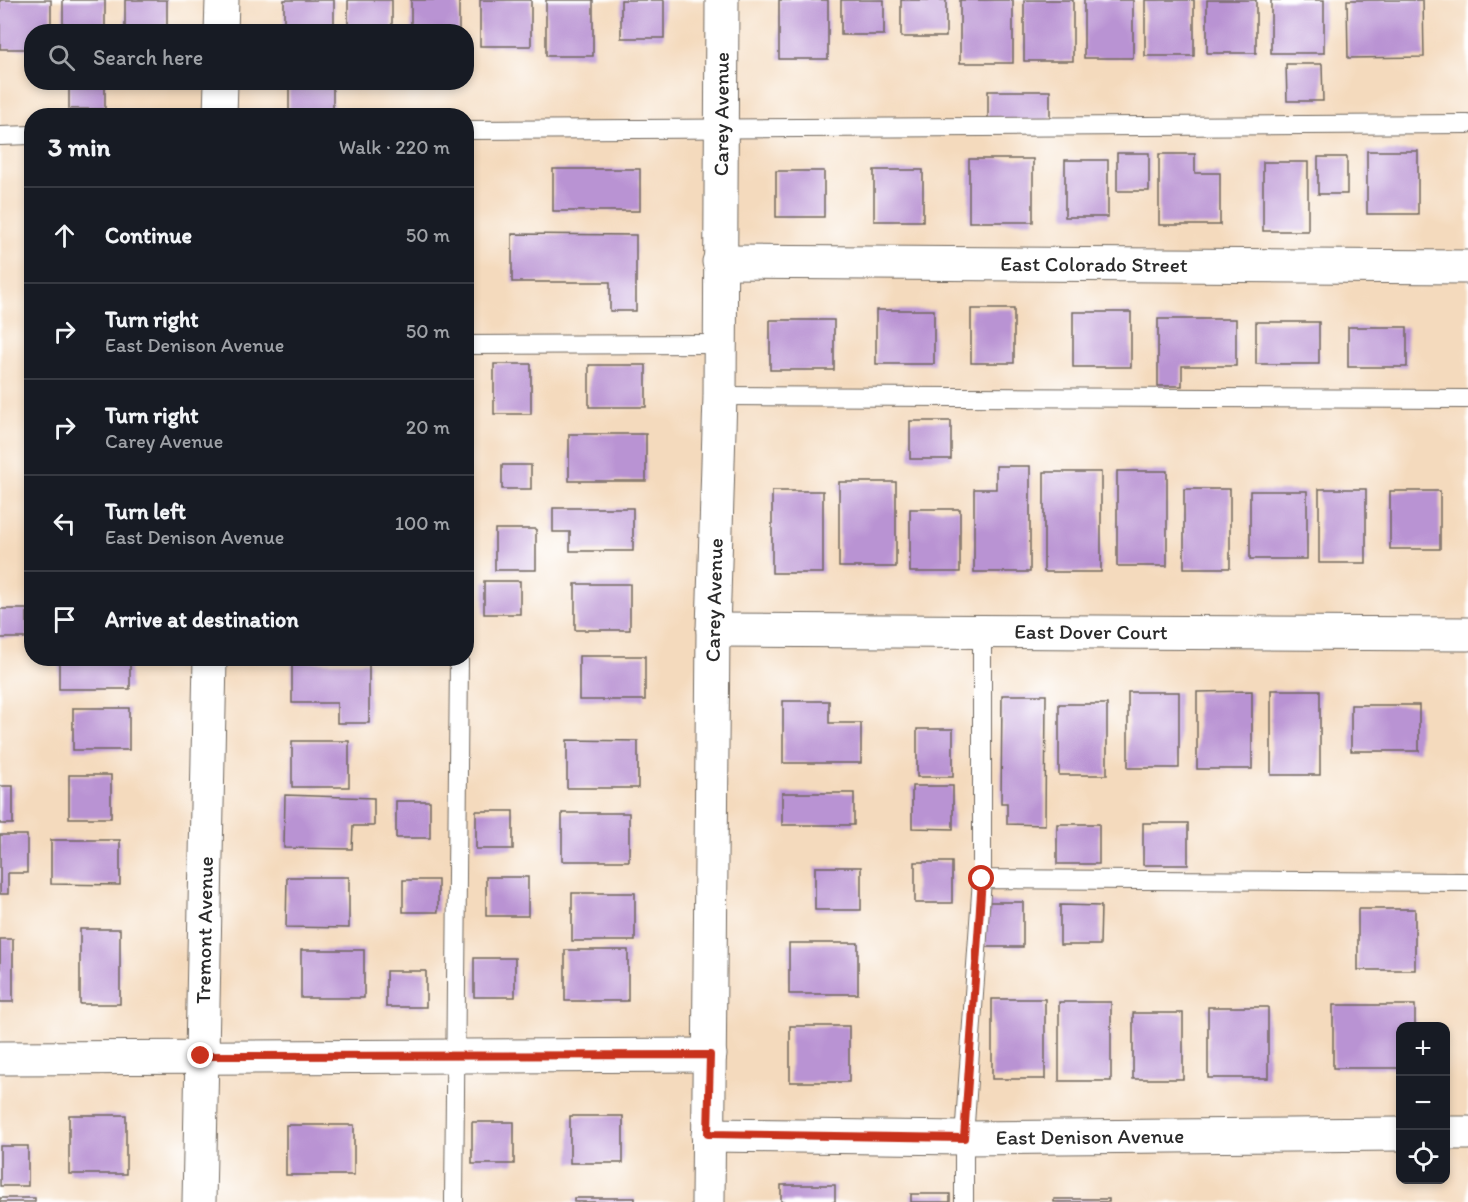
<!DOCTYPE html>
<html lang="en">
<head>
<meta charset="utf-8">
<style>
	body { margin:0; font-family:Itim,sans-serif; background:#242831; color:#f1f3f6 }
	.controls { position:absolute; right:18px; bottom:18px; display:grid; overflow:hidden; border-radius:12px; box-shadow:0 3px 9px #0003 }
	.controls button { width:54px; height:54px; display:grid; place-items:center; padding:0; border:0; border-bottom:2px solid #363941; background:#171b24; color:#f1f3f6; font:30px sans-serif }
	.stop { position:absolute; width:18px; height:18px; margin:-14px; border:4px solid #c8321e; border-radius:50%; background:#fff }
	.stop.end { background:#c8321e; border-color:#fff; box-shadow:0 2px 6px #0008 }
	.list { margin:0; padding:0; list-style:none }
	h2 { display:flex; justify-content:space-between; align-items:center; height:78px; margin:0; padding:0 24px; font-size:26px }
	h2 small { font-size:20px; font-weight:400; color:#9ea1a6 }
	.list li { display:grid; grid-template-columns:39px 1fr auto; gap:18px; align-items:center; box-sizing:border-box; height:96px; padding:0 24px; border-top:2px solid #363941 }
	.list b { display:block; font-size:22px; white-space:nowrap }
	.list p { margin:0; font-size:20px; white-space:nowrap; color:#9ea1a6 }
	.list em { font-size:20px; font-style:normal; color:#9ea1a6 }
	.icon { flex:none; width:33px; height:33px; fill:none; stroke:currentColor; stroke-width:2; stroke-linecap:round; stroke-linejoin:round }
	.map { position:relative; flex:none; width:1468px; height:1202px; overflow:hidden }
	.search { position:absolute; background:#171b24; box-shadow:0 3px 9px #0003; left:24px; top:24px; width:450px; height:66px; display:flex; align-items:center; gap:15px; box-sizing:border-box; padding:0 21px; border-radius:24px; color:#9ea1a6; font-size:22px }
	.panel { position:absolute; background:#171b24; box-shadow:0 3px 9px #0003; left:24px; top:108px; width:450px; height:558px; border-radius:24px }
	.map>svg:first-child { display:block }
	.building { fill:#b993d3 }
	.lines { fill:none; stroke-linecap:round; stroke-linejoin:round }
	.lane-casing { stroke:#71685e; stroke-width:20 }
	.street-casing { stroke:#71685e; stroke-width:35 }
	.lane { stroke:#fff; stroke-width:18 }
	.street { stroke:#fff; stroke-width:33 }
	.route { stroke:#c8321e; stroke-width:8 }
	.labels { text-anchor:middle; stroke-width:4.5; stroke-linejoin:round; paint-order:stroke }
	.street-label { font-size:21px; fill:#2b2b2b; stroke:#fff }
</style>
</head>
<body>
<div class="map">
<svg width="1468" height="1202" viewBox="0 0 1468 1202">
	<rect width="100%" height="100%" fill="#fff"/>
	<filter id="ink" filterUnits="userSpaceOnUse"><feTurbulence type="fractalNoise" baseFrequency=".0167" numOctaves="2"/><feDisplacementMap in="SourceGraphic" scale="12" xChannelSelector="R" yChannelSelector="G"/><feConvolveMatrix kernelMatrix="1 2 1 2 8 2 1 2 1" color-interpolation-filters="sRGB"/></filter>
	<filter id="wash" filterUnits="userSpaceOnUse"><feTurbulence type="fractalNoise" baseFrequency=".008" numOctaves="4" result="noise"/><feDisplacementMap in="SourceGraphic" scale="24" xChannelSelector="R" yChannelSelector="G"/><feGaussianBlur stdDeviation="1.35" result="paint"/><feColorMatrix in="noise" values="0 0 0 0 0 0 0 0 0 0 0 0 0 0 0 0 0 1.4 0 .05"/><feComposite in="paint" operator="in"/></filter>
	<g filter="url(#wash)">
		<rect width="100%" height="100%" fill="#f4dabd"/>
		<g id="blocks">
			<path class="building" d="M 0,0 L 51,0 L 51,32 L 32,32 L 32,49 L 0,49 Z
				M 63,0 L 105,0 L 105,32 L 63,32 Z
				M 125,0 L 167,0 L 167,32 L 125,32 Z
				M 284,0 L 334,0 L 334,32 L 284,32 Z
				M 348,0 L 392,0 L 392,32 L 348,32 Z
				M 411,0 L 459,0 L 459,32 L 411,32 Z
				M 480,0 L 531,0 L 531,46 L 480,46 Z
				M 546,0 L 593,0 L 593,56 L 546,56 Z
				M 621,0 L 664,0 L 664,38 L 621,38 Z
				M 779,0 L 828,0 L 828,59 L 779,59 Z
				M 841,0 L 884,0 L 884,35 L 841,35 Z
				M 901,0 L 946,0 L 946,37 L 901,37 Z
				M 960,0 L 1013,0 L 1013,63 L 960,63 Z
				M 1024,0 L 1073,0 L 1073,61 L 1024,61 Z
				M 1084,0 L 1133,0 L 1133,58 L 1084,58 Z
				M 1145,0 L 1194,0 L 1194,56 L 1145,56 Z
				M 1207,0 L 1256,0 L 1256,53 L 1207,53 Z
				M 1271,0 L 1324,0 L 1324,53 L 1271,53 Z
				M 1347,0 L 1423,0 L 1424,57 L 1348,58 Z
				M 1286,64 L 1322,64 L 1323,101 L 1287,101 Z
				M 69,82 L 105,82 L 105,109 L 69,109 Z
				M 289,82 L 333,82 L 333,116 L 289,116 Z
				M 988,91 L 1050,91 L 1050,121 L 988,121 Z
				M 1367,151 L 1418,151 L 1418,214 L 1367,214 Z
				M 1117,153 L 1149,153 L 1149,191 L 1117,191 Z
				M 1159,154 L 1195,154 L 1195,173 L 1220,173 L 1220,225 L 1159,225 Z
				M 1318,157 L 1347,157 L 1347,194 L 1318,194 Z
				M 969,159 L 1033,159 L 1033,222 L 969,222 Z
				M 1065,160 L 1108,160 L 1108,217 L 1065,217 Z
				M 1263,162 L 1308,162 L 1308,231 L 1263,231 Z
				M 553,169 L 640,169 L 640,211 L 553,211 Z
				M 874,170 L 923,170 L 923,221 L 874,221 Z
				M 776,171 L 824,171 L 824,217 L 776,217 Z
				M 512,234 L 636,235 L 636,311 L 610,311 L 610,282 L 512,282 Z
				M 971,309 L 1014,309 L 1014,363 L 971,363 Z
				M 876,310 L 934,310 L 934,364 L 876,364 Z
				M 1073,312 L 1131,312 L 1131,367 L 1073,367 Z
				M 1158,319 L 1236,319 L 1236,366 L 1182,366 L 1182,386 L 1158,386 Z
				M 770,320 L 834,320 L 834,370 L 770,370 Z
				M 1256,322 L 1319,322 L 1319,364 L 1256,364 Z
				M 1348,327 L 1407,327 L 1407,367 L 1348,367 Z
				M 494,364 L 531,364 L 531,414 L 494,414 Z
				M 589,365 L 646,365 L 646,407 L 589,407 Z
				M 910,421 L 951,421 L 951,459 L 910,459 Z
				M 569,434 L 646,434 L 646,481 L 569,481 Z
				M 502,465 L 531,465 L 531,489 L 502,489 Z
				M 996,466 L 1030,466 L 1030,572 L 974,572 L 974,489 L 996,489 Z
				M 1117,471 L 1167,471 L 1167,566 L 1117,566 Z
				M 1044,472 L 1101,472 L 1101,572 L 1044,572 Z
				M 839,482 L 896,482 L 896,567 L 839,567 Z
				M 1184,489 L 1230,489 L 1230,568 L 1184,568 Z
				M 1319,489 L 1366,489 L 1366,563 L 1319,563 Z
				M 772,491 L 823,491 L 823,573 L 772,573 Z
				M 1250,491 L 1307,491 L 1307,559 L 1250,559 Z
				M 1390,491 L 1440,491 L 1440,549 L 1390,549 Z
				M 553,508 L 633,508 L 633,551 L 570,551 L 570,532 L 553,532 Z
				M 910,509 L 960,509 L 960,572 L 910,572 Z
				M 495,529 L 536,529 L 536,570 L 495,570 Z
				M 484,581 L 520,581 L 520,614 L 484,614 Z
				M 575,584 L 630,584 L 630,630 L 575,630 Z
				M 0,609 L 27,609 L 27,638 L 0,638 Z
				M 579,656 L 645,656 L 645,700 L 579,700 Z
				M 59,658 L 130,658 L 130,689 L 59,689 Z
				M 292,662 L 369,662 L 369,723 L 337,723 L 337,703 L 292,703 Z
				M 1271,690 L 1320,690 L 1320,775 L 1271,775 Z
				M 1252,691 L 1252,769 L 1197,769 L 1197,692 Z
				M 1128,692 L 1179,692 L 1179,768 L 1128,768 Z
				M 1002,695 L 1046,695 L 1045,825 L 1007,824 L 1007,803 L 1001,803 Z
				M 783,701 L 829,701 L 829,723 L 861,723 L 861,763 L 783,763 Z
				M 1059,704 L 1107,704 L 1107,775 L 1059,775 Z
				M 1351,705 L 1419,705 L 1419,751 L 1351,751 Z
				M 73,708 L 129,708 L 129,750 L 73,750 Z
				M 917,729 L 953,729 L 953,777 L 917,777 Z
				M 567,740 L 638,741 L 638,788 L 567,788 Z
				M 292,741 L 349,741 L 349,787 L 292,787 Z
				M 69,775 L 111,775 L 111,818 L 69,818 Z
				M 0,786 L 13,786 L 13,824 L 0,824 Z
				M 912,786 L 953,786 L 953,829 L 912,828 Z
				M 782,793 L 854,793 L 854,825 L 782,825 Z
				M 285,795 L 374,798 L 374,826 L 353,826 L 352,849 L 284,848 Z
				M 396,801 L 430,801 L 430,838 L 396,838 Z
				M 476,811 L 513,811 L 513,849 L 476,849 Z
				M 562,813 L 629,813 L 629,861 L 562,861 Z
				M 1143,823 L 1188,823 L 1188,865 L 1143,865 Z
				M 1057,824 L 1099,824 L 1099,864 L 1057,864 Z
				M 0,835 L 27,835 L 27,873 L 8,873 L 8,894 L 0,894 Z
				M 51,840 L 120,840 L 120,885 L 51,884 Z
				M 915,862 L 952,862 L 952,903 L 915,903 Z
				M 815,867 L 861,867 L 861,910 L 815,910 Z
				M 287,877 L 349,877 L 349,928 L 286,927 Z
				M 486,877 L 528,877 L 528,916 L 486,916 Z
				M 403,880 L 438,880 L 438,912 L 403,912 Z
				M 572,893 L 635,893 L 635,941 L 572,941 Z
				M 985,902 L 1023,902 L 1023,947 L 985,947 Z
				M 1060,905 L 1101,906 L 1100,945 L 1060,945 Z
				M 1358,909 L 1415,909 L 1415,970 L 1358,970 Z
				M 80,929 L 120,929 L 120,1004 L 80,1004 Z
				M 0,939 L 13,939 L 13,1002 L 0,1002 Z
				M 789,943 L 858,943 L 858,994 L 789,994 Z
				M 301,950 L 364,950 L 364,998 L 301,998 Z
				M 565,950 L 628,950 L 628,1001 L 565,1001 Z
				M 474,958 L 515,958 L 515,997 L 474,997 Z
				M 386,971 L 426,971 L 426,1007 L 386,1007 Z
				M 992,999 L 1045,999 L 1045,1079 L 992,1079 Z
				M 1059,1002 L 1111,1002 L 1111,1081 L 1059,1081 Z
				M 1333,1005 L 1415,1005 L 1415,1026 L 1400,1026 L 1400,1068 L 1333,1068 Z
				M 1208,1007 L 1268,1007 L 1268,1078 L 1208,1078 Z
				M 1133,1013 L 1183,1013 L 1183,1079 L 1133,1079 Z
				M 790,1026 L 849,1026 L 849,1082 L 790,1082 Z
				M 69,1115 L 126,1115 L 126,1174 L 69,1174 Z
				M 570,1116 L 623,1116 L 623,1163 L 570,1163 Z
				M 472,1122 L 514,1122 L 514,1164 L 472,1164 Z
				M 286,1125 L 354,1125 L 354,1175 L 286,1175 Z
				M 0,1146 L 28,1146 L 28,1186 L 0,1186 Z
				M 781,1185 L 835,1185 L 835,1202 L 781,1202 Z
				M 911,1194 L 950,1194 L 950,1202 L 911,1202 Z
				M 0,1198 L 35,1198 L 35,1202 L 0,1202 Z
				M 574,1198 L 635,1198 L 635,1202 L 574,1202 Z
				M 1054,1199 L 1109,1199 L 1109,1202 L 1054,1202 Z"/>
		</g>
	</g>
	<g filter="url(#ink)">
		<use href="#blocks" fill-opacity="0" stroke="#71685e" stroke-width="1.5"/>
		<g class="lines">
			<defs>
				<path id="lane" d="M 466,130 L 1468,124
					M 0,136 L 32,135
					M 466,345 L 720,344
					M 720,396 L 1468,399
					M 982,879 L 1468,882
					M 454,1202 L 459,658
					M 964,1202 L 964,1138 L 982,879 L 982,632"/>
				<g id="street">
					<path d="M 221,32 L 222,0"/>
					<path d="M 220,116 L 221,82"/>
					<path id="s1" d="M 719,262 L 1468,267"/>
					<path id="s2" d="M 713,630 L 1468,634"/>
					<path d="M 0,1058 L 710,1055"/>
					<path d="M 1446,1133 L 1468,1133"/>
					<path id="s3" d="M 708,1135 L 964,1138 L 1400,1134"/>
					<path id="s4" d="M 199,1202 L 210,658"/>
					<path id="s5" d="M 708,1202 L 713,630 L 720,396 L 722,0"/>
				</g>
			</defs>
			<use href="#lane" class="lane-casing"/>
			<use href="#street" class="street-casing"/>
			<use href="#lane" class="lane"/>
			<use href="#street" class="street"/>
		</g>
	</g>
	<g class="lines" filter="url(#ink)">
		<path class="route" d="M 201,1056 L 710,1055 L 708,1134 L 964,1138 L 982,879"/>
	</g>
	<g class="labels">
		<g class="street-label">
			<text dy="7" stroke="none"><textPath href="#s5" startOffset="1088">Carey Avenue</textPath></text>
			<text dy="7" stroke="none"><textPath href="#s1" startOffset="375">East Colorado Street</textPath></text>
			<text dy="7" stroke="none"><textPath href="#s5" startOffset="602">Carey Avenue</textPath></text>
			<text dy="7" stroke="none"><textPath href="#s2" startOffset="378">East Dover Court</textPath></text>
			<text dy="7" stroke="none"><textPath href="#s4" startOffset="272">Tremont Avenue</textPath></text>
			<text dy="7" stroke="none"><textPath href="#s3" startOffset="382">East Denison Avenue</textPath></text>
		</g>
	</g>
</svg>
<div class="controls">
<button>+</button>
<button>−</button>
<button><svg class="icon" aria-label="locate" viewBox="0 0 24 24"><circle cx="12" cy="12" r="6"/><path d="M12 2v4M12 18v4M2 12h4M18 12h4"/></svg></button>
</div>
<div class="stop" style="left:982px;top:879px"></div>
<div class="stop end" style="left:201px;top:1056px"></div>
<div class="search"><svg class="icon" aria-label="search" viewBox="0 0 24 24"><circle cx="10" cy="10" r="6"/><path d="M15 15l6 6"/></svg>Search here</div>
<section class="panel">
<h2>3 min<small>Walk · 220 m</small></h2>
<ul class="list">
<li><svg class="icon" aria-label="ahead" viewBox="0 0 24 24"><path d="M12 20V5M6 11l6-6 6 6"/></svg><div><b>Continue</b></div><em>50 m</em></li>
<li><svg class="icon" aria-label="right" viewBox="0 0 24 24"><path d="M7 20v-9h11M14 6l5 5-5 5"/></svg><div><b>Turn right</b><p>East Denison Avenue</p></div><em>50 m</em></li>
<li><svg class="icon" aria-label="right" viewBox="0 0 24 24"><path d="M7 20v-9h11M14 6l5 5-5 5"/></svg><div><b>Turn right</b><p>Carey Avenue</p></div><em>20 m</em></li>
<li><svg class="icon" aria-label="left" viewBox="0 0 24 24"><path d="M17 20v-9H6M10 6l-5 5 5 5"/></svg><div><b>Turn left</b><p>East Denison Avenue</p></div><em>100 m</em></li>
<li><svg class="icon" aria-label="arrive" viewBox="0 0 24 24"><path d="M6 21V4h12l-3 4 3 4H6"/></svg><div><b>Arrive at destination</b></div></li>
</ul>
</section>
</div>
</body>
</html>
